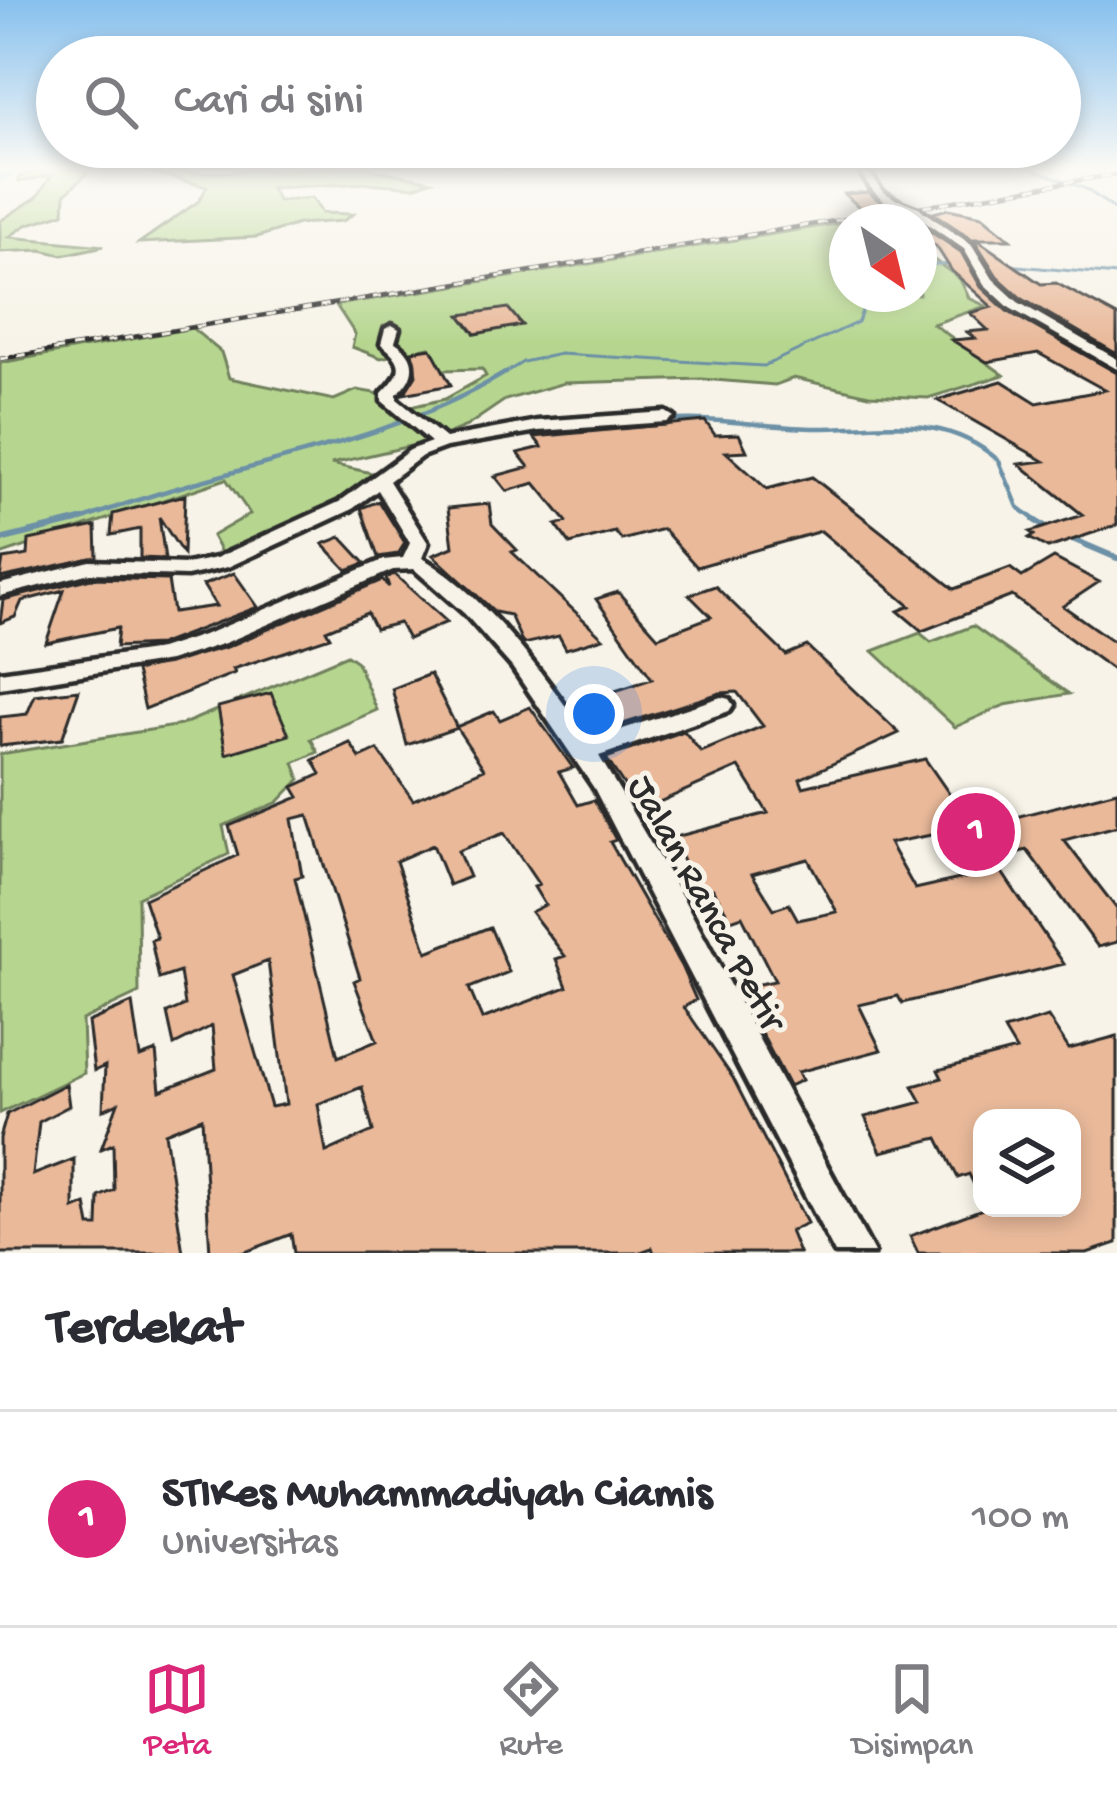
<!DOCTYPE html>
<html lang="id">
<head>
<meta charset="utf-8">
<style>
	body { margin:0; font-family:"Gochi Hand",sans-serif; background:#f2f2f3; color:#2b2b33 }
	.controls { position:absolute; right:36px; bottom:36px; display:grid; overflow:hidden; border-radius:24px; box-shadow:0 6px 18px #0003 }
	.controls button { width:108px; height:108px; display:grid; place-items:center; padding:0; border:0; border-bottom:3px solid #e1e1e2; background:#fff; color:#2b2b33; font:60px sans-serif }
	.compass { position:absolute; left:829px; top:204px; width:108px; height:108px; border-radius:50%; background:#fff; box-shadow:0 6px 18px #0003; rotate:145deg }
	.you { position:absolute; left:594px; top:714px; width:42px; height:42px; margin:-30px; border:9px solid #fff; border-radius:50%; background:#1a73e8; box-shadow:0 0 0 18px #1a73e833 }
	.badge { display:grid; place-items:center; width:78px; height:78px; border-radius:50%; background:#db2777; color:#fff; font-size:39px; font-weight:700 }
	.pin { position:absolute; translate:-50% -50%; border:6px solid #fff; box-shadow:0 3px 12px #0006 }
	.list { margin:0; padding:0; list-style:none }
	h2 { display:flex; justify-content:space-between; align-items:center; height:156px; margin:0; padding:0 48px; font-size:51px }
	h2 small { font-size:39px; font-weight:400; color:#7c7c81 }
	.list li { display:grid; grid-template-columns:78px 1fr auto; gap:36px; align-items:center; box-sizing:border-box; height:216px; padding:0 48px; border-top:3px solid #e1e1e2 }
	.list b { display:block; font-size:45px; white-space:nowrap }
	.list p { margin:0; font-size:39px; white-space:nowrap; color:#7c7c81 }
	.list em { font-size:39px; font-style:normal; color:#7c7c81 }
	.icon { flex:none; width:66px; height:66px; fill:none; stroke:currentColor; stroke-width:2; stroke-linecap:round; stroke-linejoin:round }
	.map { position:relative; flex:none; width:1117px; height:1253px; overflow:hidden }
	.search { position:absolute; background:#fff; box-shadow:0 6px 18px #0003; left:36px; right:36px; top:36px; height:132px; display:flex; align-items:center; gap:30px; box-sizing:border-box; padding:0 42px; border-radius:66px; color:#7c7c81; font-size:45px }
	.sheet { height:372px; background:#fff }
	nav { display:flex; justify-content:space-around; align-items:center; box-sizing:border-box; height:168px; border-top:3px solid #e1e1e2; background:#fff; font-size:33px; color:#7c7c81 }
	nav a { display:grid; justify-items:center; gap:6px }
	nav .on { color:#db2777 }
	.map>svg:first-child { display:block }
	.green { fill:#b6d68f; stroke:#70805d; stroke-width:3 }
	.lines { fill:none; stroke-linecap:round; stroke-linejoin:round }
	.stream-far2 { stroke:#6c90a6; stroke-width:3 }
	.stream-far1 { stroke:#6c90a6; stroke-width:4.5 }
	.stream { stroke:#6c90a6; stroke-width:6 }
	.river { fill:#97d3f8; fill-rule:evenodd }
	.building { fill:#e9b99a; stroke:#2b2b2b; stroke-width:3; fill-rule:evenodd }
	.street-casing { stroke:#2b2b2b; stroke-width:9 }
	.street { fill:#f7f3e8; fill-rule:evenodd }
	.rail-casing { stroke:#2b2b2b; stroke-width:4.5 }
	.rail { stroke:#f7f3e8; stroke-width:3; stroke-dasharray:9; stroke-linecap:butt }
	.street-bridge-casing { stroke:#2b2b2b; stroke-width:15; stroke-linecap:butt }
	.street-bridge { stroke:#f7f3e8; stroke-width:10 }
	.labels { text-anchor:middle; stroke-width:10; stroke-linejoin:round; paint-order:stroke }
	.near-street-label { font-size:39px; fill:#2b2b2b; stroke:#f7f3e8 }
</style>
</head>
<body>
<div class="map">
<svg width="1117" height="1253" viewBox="0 0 1117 1253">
	<rect width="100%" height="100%" fill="#f7f3e8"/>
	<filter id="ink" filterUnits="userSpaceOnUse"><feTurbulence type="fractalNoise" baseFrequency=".00833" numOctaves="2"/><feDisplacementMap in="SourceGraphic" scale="24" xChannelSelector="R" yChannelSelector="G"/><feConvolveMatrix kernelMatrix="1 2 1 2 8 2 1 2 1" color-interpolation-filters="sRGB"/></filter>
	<g filter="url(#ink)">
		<path class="green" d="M 51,168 L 93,168 L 65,194 L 64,213 L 26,225 L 9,237 L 104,246 L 63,255 L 41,250 L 0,252 L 0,221 L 37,197 L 52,175 L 19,182 L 19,177 Z
			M 136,168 L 191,173 L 367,168 L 431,181 L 414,187 L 367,183 L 271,188 L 278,201 L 312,198 L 322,213 L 353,214 L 343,221 L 298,224 L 257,237 L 139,243 L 199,201 L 207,187 Z
			M 859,220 L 847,222 L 847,294 L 919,294 L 919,249 L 960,279 L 969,298 L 986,306 L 933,324 L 1004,375 L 928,398 L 869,395 L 794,378 L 775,385 L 702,379 L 564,383 L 505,400 L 467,426 L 428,442 L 331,464 L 381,475 L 332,509 L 224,558 L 212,536 L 250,514 L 226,479 L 0,555 L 0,363 L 192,328 L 221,352 L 229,378 L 334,400 L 357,390 L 381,394 L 392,411 L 445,399 L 486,376 L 482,369 L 443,370 L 429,347 L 381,358 L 352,347 L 355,334 L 336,305 Z
			M 973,626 L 1069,694 L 1005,705 L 955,727 L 873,651 L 920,633 L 931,642 Z
			M 347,655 L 357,662 L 377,710 L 311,739 L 318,752 L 294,763 L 300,779 L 278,802 L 223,826 L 229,854 L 138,897 L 139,993 L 82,1020 L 84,1073 L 0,1113 L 0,754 L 181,725 Z"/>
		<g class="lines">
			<path class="stream-far2" d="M 1031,168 L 1086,189 L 1117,211
				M 919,265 L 994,264
				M 1007,265 L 1117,275
				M 500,376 L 523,362 L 560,354 L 764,366 L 858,322 L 868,294"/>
			<path class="stream-far1" d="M 662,421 C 713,416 761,427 812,428 C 879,429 942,410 999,461 L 1018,507 L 1039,523
				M 74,523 C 214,466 376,451 505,373"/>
			<path class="stream" d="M 1034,520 L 1047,528
				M 1070,538 L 1117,558
				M 0,540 L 81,520"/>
			<path class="river" d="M 11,168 L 38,168 L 0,181 L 0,171 Z"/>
		</g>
		<path class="building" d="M 869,192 L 894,214 L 917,222 L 870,216 L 844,194 Z
			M 948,209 L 982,216 L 1010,239 L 976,239 L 1041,284 L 1056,283 L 1117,316 L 1117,354 L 1021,298 L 997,276 L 975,241 L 933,213 Z
			M 919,224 L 961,252 L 981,287 L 1007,311 L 1117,373 L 1117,525 L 1048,548 L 1029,538 L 1034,535 L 1030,532 L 1083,515 L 1019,464 L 1044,461 L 937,400 L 1002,381 L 1037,403 L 1105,390 L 1038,353 L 987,362 L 952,340 L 975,338 L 967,332 L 988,330 L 970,313 L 992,307 L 952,271 L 936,246 L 919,240 Z
			M 508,308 L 522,325 L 475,334 L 460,315 Z
			M 431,348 L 451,385 L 404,394 L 416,375 L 412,351 Z
			M 705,421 L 715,435 L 739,434 L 747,451 L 726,452 L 767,489 L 812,477 L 954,589 L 1010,568 L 1022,577 L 1054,558 L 1099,582 L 1063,606 L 1117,644 L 1117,673 L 1012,596 L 922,631 L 898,611 L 910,606 L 821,531 L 697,567 L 663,529 L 622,540 L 615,532 L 570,544 L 556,525 L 567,522 L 535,483 L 507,491 L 495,476 L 529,467 L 518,453 L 542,447 L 534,437 Z
			M 185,495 L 183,554 L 159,517 L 165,559 L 140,558 L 140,529 L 111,535 L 113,514 Z
			M 379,501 L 405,543 L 398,554 L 378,557 L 361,508 Z
			M 489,504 L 492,524 L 517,550 L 512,552 L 603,638 L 566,649 L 559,636 L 523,644 L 510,615 L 495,612 L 433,555 L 453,547 L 448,508 Z
			M 96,526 L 97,557 L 0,578 L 3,559 L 28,555 L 29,540 Z
			M 341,537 L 365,563 L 347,570 L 323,544 Z
			M 234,573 L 258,607 L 159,645 L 116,647 L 118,628 L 46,643 L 64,590 L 22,601 L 15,617 L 0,623 L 3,600 L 91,578 L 168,580 L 173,612 L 216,606 L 203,585 Z
			M 394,574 L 447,622 L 408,639 L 399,623 L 375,629 L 367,613 L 326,630 L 330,637 L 233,669 L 235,673 L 145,709 L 136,671 L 227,647 L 382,580 L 389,587 L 386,578 Z
			M 715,586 L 786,655 L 807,646 L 899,733 L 800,779 L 803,787 L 925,759 L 973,828 L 1117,791 L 1117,826 L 1064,840 L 1117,909 L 1117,942 L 1098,947 L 1027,850 L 993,859 L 1064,964 L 902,1003 L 898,996 L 859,1005 L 881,1050 L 798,1072 L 802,1080 L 789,1086 L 757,1025 L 762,1025 L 748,986 L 775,981 L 742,916 L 731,920 L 713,889 L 700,894 L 671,838 L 768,813 L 739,767 L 641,810 L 606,758 L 684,731 L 701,752 L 763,726 L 737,692 L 720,693 L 598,732 L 578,703 L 652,679 L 596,599 L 618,592 L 658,637 L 711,617 L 689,595 ZM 937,834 L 964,878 L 915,889 L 889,843 ZM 808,859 L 837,912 L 798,920 L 789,904 L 774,909 L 752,874 Z
			M 430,674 L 457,728 L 407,745 L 392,689 Z
			M 79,690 L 62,739 L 0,746 L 0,717 L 27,714 L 35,695 Z
			M 271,693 L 289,735 L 226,754 L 218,707 Z
			M 530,707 L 573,768 L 559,772 L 578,805 L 594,800 L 616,840 L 610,842 L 681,966 L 696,1000 L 684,1007 L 733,1078 L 807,1223 L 790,1231 L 799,1253 L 654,1253 L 652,1248 L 638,1253 L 294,1253 L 291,1234 L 243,1253 L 210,1253 L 202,1118 L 165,1133 L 183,1253 L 0,1253 L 0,1138 L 7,1114 L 66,1084 L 69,1106 L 39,1122 L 33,1175 L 74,1159 L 74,1209 L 86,1204 L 90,1226 L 98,1226 L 99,1197 L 114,1190 L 113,1144 L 101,1149 L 118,1103 L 103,1110 L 105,1066 L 94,1071 L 88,1022 L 132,1003 L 140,1057 L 156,1051 L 160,1091 L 216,1069 L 212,1026 L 174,1045 L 167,1013 L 185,1005 L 180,972 L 159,979 L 151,940 L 157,938 L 144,899 L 238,855 L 229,826 L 299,797 L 293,787 L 321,774 L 313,760 L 350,743 L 360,758 L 378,750 L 413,800 L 484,769 L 456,727 L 494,711 L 500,720 ZM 308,815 L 360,978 L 354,981 L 377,1041 L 338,1057 L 295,878 L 302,876 L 292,819 ZM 504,833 L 539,885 L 534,887 L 545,905 L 531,912 L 565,956 L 556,959 L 567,987 L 482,1019 L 469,988 L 509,972 L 490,927 L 427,952 L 396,861 L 433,845 L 449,885 L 469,877 L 458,851 ZM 268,961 L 286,1104 L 271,1107 L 233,975 ZM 362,1087 L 373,1131 L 326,1152 L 318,1104 Z
			M 1048,1017 L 1069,1049 L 1117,1036 L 1117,1243 L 1087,1253 L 918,1253 L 910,1236 L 985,1208 L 1072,1208 L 1072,1118 L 982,1118 L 982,1201 L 969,1174 L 958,1178 L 938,1138 L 881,1152 L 865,1117 L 922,1102 L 913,1086 L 942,1078 L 938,1070 L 1016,1050 L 1004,1030 Z"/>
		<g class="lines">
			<defs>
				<path id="street" d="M 858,168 L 866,168 L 882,191 L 902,203 L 902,207 C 880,205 869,186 858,168 Z
					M 913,210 L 921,210 L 972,245 L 993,279 L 1018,302 L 1117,359 L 1117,369 L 1010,308 L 984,284 L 964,249 L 913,214 Z
					M 392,325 L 399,329 L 395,342 C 419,357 416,377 397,394 L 397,399 L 445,438 L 538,421 L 666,412 L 674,417 L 666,422 L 538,431 L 446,447 L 422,456 L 389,481 L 428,543 L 422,558 C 484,593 549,680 589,740 L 721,697 L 729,699 L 733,705 L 729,711 L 599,756 L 684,900 L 874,1253 L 835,1253 L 594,788 L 512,667 L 465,614 L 414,569 L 393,570 L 225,643 L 169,661 L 0,688 L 0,672 L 160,649 L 209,633 L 383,560 L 403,558 L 410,543 L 378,490 L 351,510 L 228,567 L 187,576 L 90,573 L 0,596 L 0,584 L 90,561 L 187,564 L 216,558 L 339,502 L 410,450 L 431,442 L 382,401 L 382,393 C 403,372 406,363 381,344 L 385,329 Z"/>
			</defs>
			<use href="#street" class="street-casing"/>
			<use href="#street" class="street"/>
			<defs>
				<path id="rail" d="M 0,359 L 1117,174"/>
			</defs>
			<use href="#rail" class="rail-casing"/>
			<use href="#rail" class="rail"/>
			<defs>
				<path id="street-bridge" d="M 899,205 L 917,212"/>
			</defs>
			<use href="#street-bridge" class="street-bridge-casing"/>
			<use href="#street-bridge" class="street-bridge"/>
		</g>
	</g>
	<linearGradient id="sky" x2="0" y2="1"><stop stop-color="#87c0ee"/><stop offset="0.49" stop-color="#fbfaf5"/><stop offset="1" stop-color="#fbfaf5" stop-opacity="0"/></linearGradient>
	<rect width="1117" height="343" fill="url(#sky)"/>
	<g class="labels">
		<g class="near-street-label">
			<text transform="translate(710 901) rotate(61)" y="14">Jalan Ranca Petir</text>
		</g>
	</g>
</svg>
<div class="controls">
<button><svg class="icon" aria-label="layers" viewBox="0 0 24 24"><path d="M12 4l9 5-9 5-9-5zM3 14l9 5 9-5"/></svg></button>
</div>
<svg class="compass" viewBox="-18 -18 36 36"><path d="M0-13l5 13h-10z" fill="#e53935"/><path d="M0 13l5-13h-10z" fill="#7c7c81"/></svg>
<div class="you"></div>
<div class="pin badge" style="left:976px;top:832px">1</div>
<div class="search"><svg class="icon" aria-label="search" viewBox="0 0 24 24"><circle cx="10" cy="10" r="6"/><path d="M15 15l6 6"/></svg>Cari di sini</div>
</div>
<section class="sheet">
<h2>Terdekat<small></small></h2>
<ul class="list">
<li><span class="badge">1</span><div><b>STIKes Muhammadiyah Ciamis</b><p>Universitas</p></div><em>100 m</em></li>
</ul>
</section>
<nav>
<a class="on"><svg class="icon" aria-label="map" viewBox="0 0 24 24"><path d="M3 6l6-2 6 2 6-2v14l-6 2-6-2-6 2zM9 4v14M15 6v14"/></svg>Peta</a>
<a><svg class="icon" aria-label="directions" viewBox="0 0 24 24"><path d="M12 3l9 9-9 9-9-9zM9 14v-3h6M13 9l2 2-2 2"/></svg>Rute</a>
<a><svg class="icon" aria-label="saved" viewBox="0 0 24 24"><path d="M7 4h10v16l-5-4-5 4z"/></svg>Disimpan</a>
</nav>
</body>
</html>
